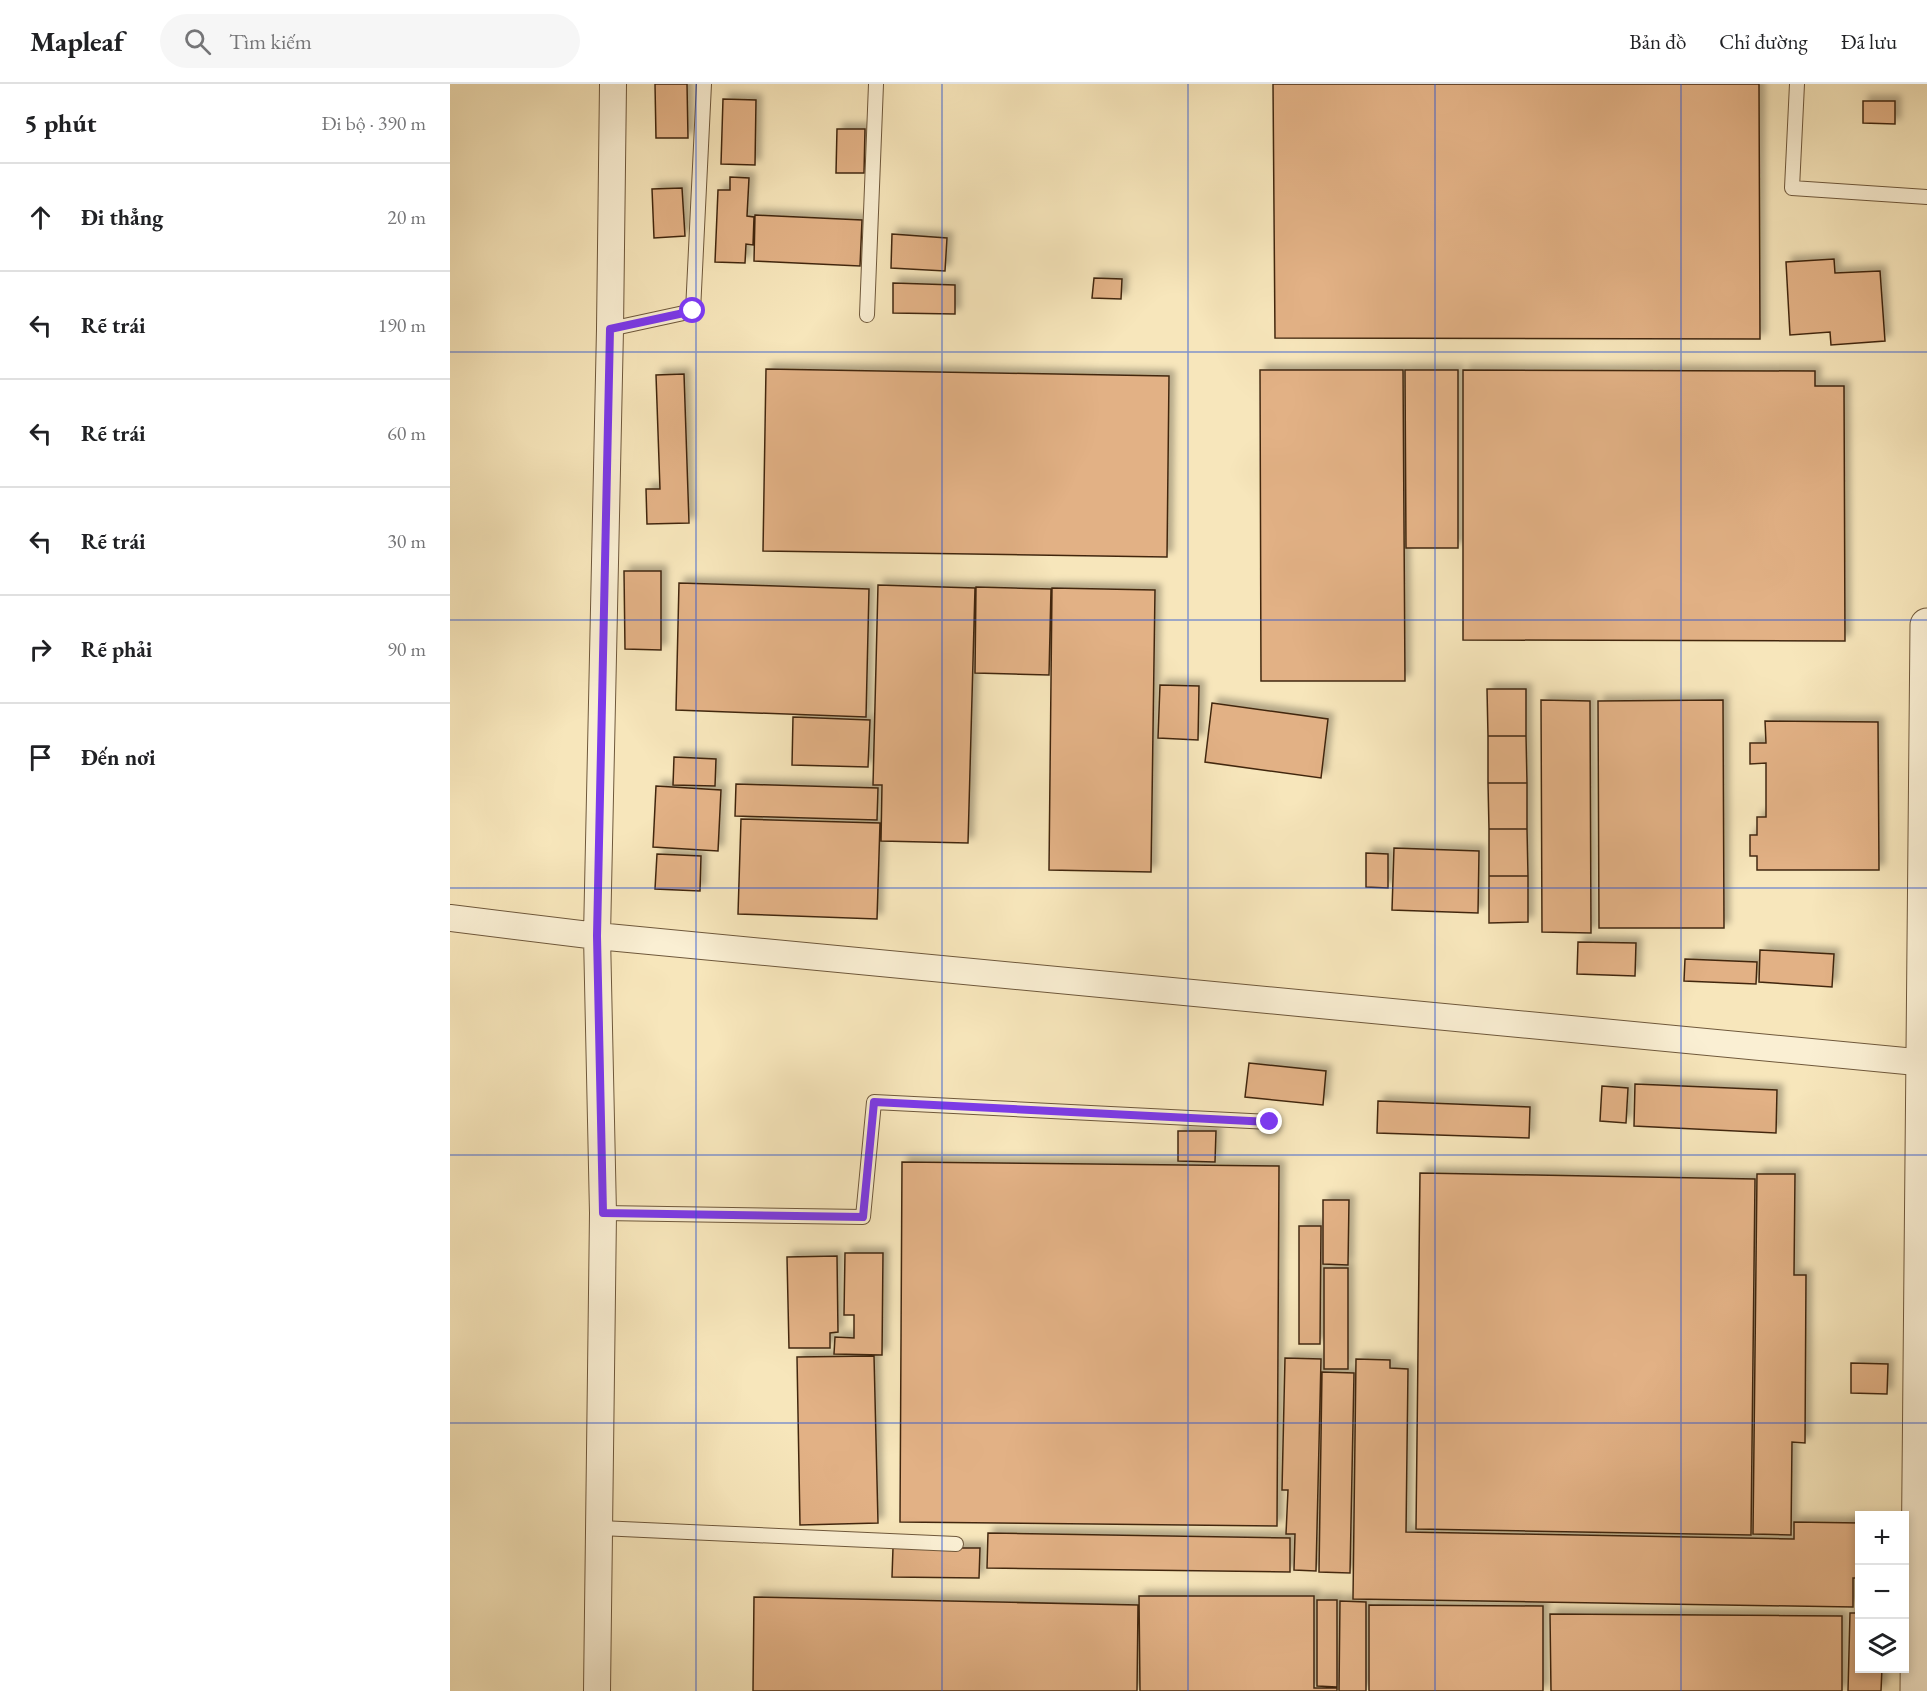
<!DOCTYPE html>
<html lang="vi">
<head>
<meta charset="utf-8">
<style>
	body { margin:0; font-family:"EB Garamond",serif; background:#f6f6f6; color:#202124 }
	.controls { position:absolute; right:18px; bottom:18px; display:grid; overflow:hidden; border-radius:0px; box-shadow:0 3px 9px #0003 }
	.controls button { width:54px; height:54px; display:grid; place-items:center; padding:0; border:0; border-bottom:2px solid #e0e0e0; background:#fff; color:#202124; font:30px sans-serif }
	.stop { position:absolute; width:18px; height:18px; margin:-14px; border:4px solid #7c3aed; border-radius:50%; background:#fff }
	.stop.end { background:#7c3aed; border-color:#fff; box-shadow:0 2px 6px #0008 }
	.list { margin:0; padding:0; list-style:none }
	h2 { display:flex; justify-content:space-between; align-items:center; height:78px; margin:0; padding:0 24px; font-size:26px }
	h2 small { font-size:20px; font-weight:400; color:#757577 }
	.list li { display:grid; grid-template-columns:39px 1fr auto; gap:18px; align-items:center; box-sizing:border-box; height:108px; padding:0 24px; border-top:2px solid #e0e0e0 }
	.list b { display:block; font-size:22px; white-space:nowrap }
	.list em { font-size:20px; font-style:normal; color:#757577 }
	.icon { flex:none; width:33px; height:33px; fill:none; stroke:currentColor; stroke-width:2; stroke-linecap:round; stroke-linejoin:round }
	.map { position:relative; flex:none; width:1477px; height:1607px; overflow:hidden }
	header { display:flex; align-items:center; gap:36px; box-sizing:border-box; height:84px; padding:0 30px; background:#fff; border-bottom:2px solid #e0e0e0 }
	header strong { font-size:28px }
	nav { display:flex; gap:33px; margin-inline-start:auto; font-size:21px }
	.search { width:420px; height:54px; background:#f6f6f6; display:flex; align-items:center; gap:15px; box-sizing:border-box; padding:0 21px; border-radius:33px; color:#757577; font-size:22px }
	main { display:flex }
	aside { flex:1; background:#fff }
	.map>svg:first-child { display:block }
	.building { fill:#e2b185; stroke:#422810; stroke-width:1.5; filter:url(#shadow) }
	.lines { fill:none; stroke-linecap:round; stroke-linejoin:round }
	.service-casing { stroke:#6f583b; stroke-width:16 }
	.minor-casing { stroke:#6f583b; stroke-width:28 }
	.tertiary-casing { stroke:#6f583b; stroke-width:35 }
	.service { stroke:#faefd3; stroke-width:14 }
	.minor { stroke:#faefd3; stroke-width:26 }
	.tertiary { stroke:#faefd3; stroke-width:33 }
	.route { stroke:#7c3aed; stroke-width:8 }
	.grid { fill:none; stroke:#1d4ed8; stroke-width:1.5; stroke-opacity:0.55 }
</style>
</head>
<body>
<header>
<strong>Mapleaf</strong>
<div class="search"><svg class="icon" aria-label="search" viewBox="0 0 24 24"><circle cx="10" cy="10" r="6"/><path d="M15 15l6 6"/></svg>Tìm kiếm</div>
<nav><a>Bản đồ</a><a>Chỉ đường</a><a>Đã lưu</a></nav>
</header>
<main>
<aside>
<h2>5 phút<small>Đi bộ · 390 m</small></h2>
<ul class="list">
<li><svg class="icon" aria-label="ahead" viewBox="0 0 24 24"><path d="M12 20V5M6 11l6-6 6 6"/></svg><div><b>Đi thẳng</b></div><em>20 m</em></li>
<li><svg class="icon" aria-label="left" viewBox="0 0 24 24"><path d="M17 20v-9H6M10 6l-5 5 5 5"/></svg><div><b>Rẽ trái</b></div><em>190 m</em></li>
<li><svg class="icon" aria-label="left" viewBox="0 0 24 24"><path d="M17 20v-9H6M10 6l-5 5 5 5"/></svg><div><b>Rẽ trái</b></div><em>60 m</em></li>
<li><svg class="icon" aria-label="left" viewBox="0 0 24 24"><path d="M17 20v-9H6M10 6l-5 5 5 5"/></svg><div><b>Rẽ trái</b></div><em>30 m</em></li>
<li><svg class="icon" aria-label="right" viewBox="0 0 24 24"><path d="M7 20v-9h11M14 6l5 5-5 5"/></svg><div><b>Rẽ phải</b></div><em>90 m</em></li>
<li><svg class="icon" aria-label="arrive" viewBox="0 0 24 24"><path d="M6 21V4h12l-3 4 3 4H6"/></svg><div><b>Đến nơi</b></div></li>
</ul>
</aside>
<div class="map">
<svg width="1477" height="1607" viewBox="0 0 1477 1607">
	<defs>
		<filter id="shadow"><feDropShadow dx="5.5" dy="-5.5" stdDeviation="3" flood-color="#0004"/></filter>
	</defs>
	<rect width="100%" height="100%" fill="#f7e6bb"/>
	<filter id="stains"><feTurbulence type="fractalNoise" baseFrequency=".00333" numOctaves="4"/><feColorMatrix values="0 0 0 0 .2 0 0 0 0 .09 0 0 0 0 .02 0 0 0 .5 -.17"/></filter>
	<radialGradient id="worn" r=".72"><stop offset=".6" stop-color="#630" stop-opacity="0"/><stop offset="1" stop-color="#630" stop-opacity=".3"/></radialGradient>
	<path class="building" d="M 205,0 L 237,0 L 238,54 L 206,54 Z
		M 823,0 L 1309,0 L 1310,255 L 825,254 Z
		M 273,15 L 306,16 L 305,81 L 271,80 Z
		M 1413,17 L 1445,17 L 1445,40 L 1413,39 Z
		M 387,45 L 415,45 L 414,89 L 386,89 Z
		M 280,93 L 299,94 L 297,132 L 304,133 L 303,161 L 296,160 L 295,179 L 265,178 L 268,106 L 280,106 Z
		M 232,104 L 235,152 L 204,154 L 202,105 Z
		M 305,131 L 412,136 L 410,182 L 304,177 Z
		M 442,150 L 497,154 L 495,187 L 441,184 Z
		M 1384,175 L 1385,189 L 1430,187 L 1435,257 L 1381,261 L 1380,248 L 1340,251 L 1336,178 Z
		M 644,194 L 672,195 L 671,215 L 642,214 Z
		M 443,199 L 505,201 L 505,230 L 443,229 Z
		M 316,285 L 719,292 L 717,473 L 313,467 Z
		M 810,286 L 953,286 L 955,597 L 811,597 Z
		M 955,286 L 1008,286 L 1008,464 L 956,464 Z
		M 1013,286 L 1365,287 L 1365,302 L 1394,302 L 1395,557 L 1013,556 Z
		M 234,290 L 239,439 L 197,440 L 196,405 L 210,405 L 206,291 Z
		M 174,487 L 211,487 L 211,566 L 175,565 Z
		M 229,499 L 419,505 L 416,633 L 226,626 Z
		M 428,501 L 525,504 L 518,759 L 431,757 L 432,701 L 423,701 Z
		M 526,503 L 601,505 L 599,591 L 525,589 Z
		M 602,504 L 705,506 L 701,788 L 599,786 Z
		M 710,601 L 749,602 L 748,656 L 708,654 Z
		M 1037,605 L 1076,605 L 1076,652 L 1038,652 Z
		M 1091,616 L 1140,617 L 1141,849 L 1092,848 Z
		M 1273,616 L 1274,844 L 1149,844 L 1148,617 Z
		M 762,619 L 878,635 L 871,694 L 755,678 Z
		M 343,633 L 420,636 L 418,683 L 342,681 Z
		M 1315,637 L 1428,638 L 1429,786 L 1307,786 L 1307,772 L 1300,772 L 1300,751 L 1307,751 L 1307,733 L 1316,733 L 1316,679 L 1300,680 L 1300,659 L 1316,659 Z
		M 1038,652 L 1076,652 L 1077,699 L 1038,699 Z
		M 224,673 L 266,675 L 265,702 L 223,701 Z
		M 1038,699 L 1077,699 L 1077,745 L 1039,745 Z
		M 286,700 L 428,704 L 427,736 L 285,732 Z
		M 206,702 L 271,706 L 268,767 L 203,763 Z
		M 291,735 L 430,739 L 427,835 L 288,830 Z
		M 1039,745 L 1077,745 L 1078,792 L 1039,792 Z
		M 944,764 L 1029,767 L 1028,829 L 942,826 Z
		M 916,769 L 938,770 L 938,804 L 916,803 Z
		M 207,770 L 251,772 L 250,807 L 205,805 Z
		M 1039,792 L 1078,792 L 1078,838 L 1039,839 Z
		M 1128,858 L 1186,859 L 1185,892 L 1127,890 Z
		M 1310,866 L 1384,870 L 1382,903 L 1309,898 Z
		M 1235,875 L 1307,878 L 1306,900 L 1234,897 Z
		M 799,979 L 876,987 L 873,1021 L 795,1013 Z
		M 1185,1000 L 1327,1006 L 1326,1049 L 1184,1042 Z
		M 1152,1002 L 1178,1004 L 1176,1039 L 1150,1037 Z
		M 928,1017 L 1080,1023 L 1079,1054 L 927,1049 Z
		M 728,1047 L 766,1047 L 765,1078 L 728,1077 Z
		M 452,1078 L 829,1082 L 827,1442 L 450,1438 Z
		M 970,1089 L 1305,1095 L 1301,1451 L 966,1445 Z
		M 1307,1090 L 1345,1090 L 1344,1191 L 1356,1191 L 1355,1359 L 1342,1358 L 1341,1451 L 1303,1450 Z
		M 873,1116 L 899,1116 L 898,1181 L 873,1180 Z
		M 849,1142 L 871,1142 L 870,1260 L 849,1260 Z
		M 395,1169 L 433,1169 L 432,1271 L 384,1270 L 385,1253 L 404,1254 L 404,1231 L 394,1231 Z
		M 387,1172 L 388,1248 L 380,1249 L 380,1264 L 339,1264 L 337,1173 Z
		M 874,1184 L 898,1184 L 898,1285 L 874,1285 Z
		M 424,1272 L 428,1439 L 350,1441 L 347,1273 Z
		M 835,1274 L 871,1275 L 866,1487 L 844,1486 L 845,1450 L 836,1450 L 838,1406 L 832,1406 Z
		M 906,1275 L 940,1276 L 940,1284 L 958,1285 L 956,1448 L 1344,1455 L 1344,1438 L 1410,1439 L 1410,1494 L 1403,1494 L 1403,1523 L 903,1515 Z
		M 1401,1279 L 1438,1280 L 1437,1310 L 1401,1309 Z
		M 872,1288 L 904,1289 L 900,1489 L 869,1488 Z
		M 538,1449 L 840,1454 L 840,1488 L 537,1484 Z
		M 443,1464 L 530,1464 L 529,1494 L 442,1493 Z
		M 689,1512 L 864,1512 L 864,1604 L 887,1604 L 887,1607 L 690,1607 Z
		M 304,1513 L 688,1521 L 687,1607 L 303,1607 Z
		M 867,1516 L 887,1516 L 887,1603 L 867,1602 Z
		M 890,1517 L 916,1518 L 916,1607 L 889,1607 Z
		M 919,1521 L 1093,1522 L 1093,1607 L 919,1607 Z
		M 1400,1529 L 1410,1529 L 1410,1584 L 1432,1584 L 1431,1607 L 1398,1607 Z
		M 1100,1530 L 1392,1532 L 1392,1607 L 1101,1607 Z"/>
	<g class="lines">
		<defs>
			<path id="service" d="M 1347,0 L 1342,104 L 1477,113
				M 417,231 L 426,0
				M 160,245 L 243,227 L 254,0
				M 153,1129 L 413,1133 L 424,1018 L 820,1038
				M 150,1444 L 506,1460"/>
			<path id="minor" d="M 0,834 L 147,852 L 1477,979
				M 147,1607 L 153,1129 L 147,852 L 160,245 L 163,0"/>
			<path id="tertiary" d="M 1467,1607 L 1477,541"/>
		</defs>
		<use href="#service" class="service-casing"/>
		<use href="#minor" class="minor-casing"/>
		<use href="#tertiary" class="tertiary-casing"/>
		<use href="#service" class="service"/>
		<use href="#minor" class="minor"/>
		<use href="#tertiary" class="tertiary"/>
	</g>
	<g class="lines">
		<path class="route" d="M 243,227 L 160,245 L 147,852 L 153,1129 L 413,1133 L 424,1018 L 820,1038"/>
	</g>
	<path class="grid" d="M 246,0 L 246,1607M 492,0 L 492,1607M 738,0 L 738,1607M 985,0 L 985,1607M 1231,0 L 1231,1607M 0,268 L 1477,268M 0,536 L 1477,536M 0,804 L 1477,804M 0,1071 L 1477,1071M 0,1339 L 1477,1339"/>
	<rect width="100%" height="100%" filter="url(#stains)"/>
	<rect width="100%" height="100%" fill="url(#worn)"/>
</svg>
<div class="controls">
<button>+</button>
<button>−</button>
<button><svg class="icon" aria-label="layers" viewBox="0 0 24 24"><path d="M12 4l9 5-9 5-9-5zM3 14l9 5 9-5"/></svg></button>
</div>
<div class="stop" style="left:243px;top:227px"></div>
<div class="stop end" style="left:820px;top:1038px"></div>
</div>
</main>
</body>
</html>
